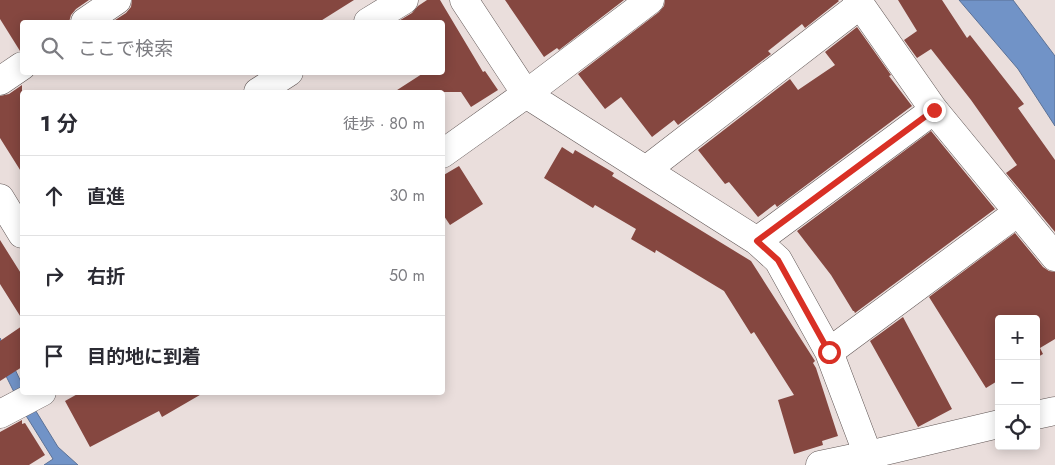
<!DOCTYPE html>
<html lang="ja">
<head>
<meta charset="utf-8">
<style>
	body { margin:0; font-family:Jost,"Noto Sans JP",sans-serif; background:#f7f7f7; color:#2b2b33 }
	.controls { position:absolute; right:15px; bottom:15px; display:grid; overflow:hidden; border-radius:5px; box-shadow:0 2px 12px #0003 }
	.controls button { width:45px; height:45px; display:grid; place-items:center; padding:0; border:0; border-bottom:1px solid #e1e1e2; background:#fff; color:#2b2b33; font:25px sans-serif }
	.stop { position:absolute; width:15px; height:15px; margin:-11px; border:4px solid #d93025; border-radius:50%; background:#fff }
	.stop.end { background:#d93025; border-color:#fff; box-shadow:0 1px 5px #0008 }
	.list { margin:0; padding:0; list-style:none }
	h2 { display:flex; justify-content:space-between; align-items:center; height:65px; margin:0; padding:0 20px; font-size:21px }
	h2 small { font-size:16px; font-weight:400; color:#7c7c81 }
	.list li { display:grid; grid-template-columns:32px 1fr auto; gap:15px; align-items:center; box-sizing:border-box; height:80px; padding:0 20px; border-top:1px solid #e1e1e2 }
	.list b { display:block; font-size:19px; white-space:nowrap }
	.list em { font-size:16px; font-style:normal; color:#7c7c81 }
	.icon { flex:none; width:28px; height:28px; fill:none; stroke:currentColor; stroke-width:2; stroke-linecap:round; stroke-linejoin:round }
	.map { position:relative; flex:none; width:1055px; height:465px; overflow:hidden }
	.search { position:absolute; background:#fff; box-shadow:0 2px 12px #0003; left:20px; top:20px; width:425px; height:55px; display:flex; align-items:center; gap:12px; box-sizing:border-box; padding:0 18px; border-radius:5px; color:#7c7c81; font-size:19px }
	.panel { position:absolute; background:#fff; box-shadow:0 2px 12px #0003; left:20px; top:90px; width:425px; height:305px; border-radius:5px }
	.map>svg:first-child { display:block }
	.water { fill:#7193c7; stroke:#5b7196 }
	.building { fill:#854740 }
	.lines { fill:none; stroke-linecap:round; stroke-linejoin:round }
	.street-casing { stroke:#615756; stroke-width:29 }
	.street { stroke:#fff; stroke-width:28 }
	.route { stroke:#d93025; stroke-width:6 }
</style>
</head>
<body>
<div class="map">
<svg width="1055" height="465" viewBox="0 0 1055 465">
	<rect width="100%" height="100%" fill="#eadedc"/>
	<path class="water" d="M 959,0 L 1013,0 L 1055,56 L 1055,126 L 1018,69 Z
		M 0,338 L 22,384 L 22,392 L 34,408 L 58,447 L 78,465 L 44,465 L 53,459 L 25,414 L 0,364 Z"/>
	<path class="building" d="M 0,0 L 89,0 L 76,9 L 71,15 L 69,22 L 22,22 L 22,51 L 20,51 L 0,19 Z
		M 132,0 L 354,0 L 319,22 L 112,22 L 126,13 L 131,7 Z
		M 427,0 L 440,0 L 483,72 L 485,71 L 498,90 L 471,107 L 461,92 L 394,92 L 425,72 L 442,72 L 442,22 L 397,22 L 412,13 L 418,6 Z
		M 505,0 L 624,0 L 559,50 L 557,48 L 544,57 Z
		M 665,0 L 838,0 L 839,1 L 805,28 L 802,24 L 768,51 L 771,54 L 678,125 L 674,120 L 652,137 L 621,97 L 605,109 L 578,74 L 659,12 L 664,6 Z
		M 898,0 L 942,0 L 967,38 L 970,35 L 1024,104 L 1018,108 L 1055,160 L 1055,232 L 1006,173 L 1017,165 L 971,100 L 931,49 L 917,58 L 904,40 L 917,31 Z
		M 857,27 L 891,75 L 889,76 L 912,106 L 777,207 L 775,204 L 758,217 L 729,182 L 725,184 L 698,150 L 790,79 L 798,90 L 835,65 L 825,52 Z
		M 22,85 L 22,173 L 0,138 L 0,96 L 9,94 Z
		M 931,131 L 995,209 L 855,313 L 854,311 L 853,311 L 831,275 L 797,231 Z
		M 562,147 L 573,154 L 575,150 L 614,173 L 612,176 L 751,261 L 815,361 L 813,363 L 816,368 L 838,436 L 822,441 L 823,445 L 794,454 L 778,400 L 794,395 L 754,332 L 751,334 L 724,291 L 656,250 L 655,253 L 631,239 L 636,229 L 595,205 L 593,208 L 544,178 Z
		M 459,166 L 483,204 L 450,225 L 442,213 L 442,176 Z
		M 1015,233 L 1043,267 L 1049,271 L 1055,272 L 1055,339 L 1040,348 L 1043,354 L 1036,358 L 1036,319 L 999,319 L 999,380 L 986,388 L 929,297 Z
		M 0,240 L 22,275 L 22,319 L 0,284 Z
		M 903,317 L 952,409 L 918,427 L 870,341 Z
		M 22,326 L 22,367 L 0,381 L 0,341 Z
		M 81,392 L 205,392 L 162,417 L 159,411 L 90,447 L 65,401 Z
		M 22,420 L 22,424 L 25,423 L 45,455 L 29,465 L 0,465 L 0,432 Z"/>
	<g class="lines">
		<defs>
			<path id="street" d="M 464,0 L 526,94 L 757,241 L 778,260 L 829,352 L 868,455
				M 857,0 L 934,110 L 1055,257
				M 85,22 L 117,0
				M 368,22 L 404,0
				M 0,81 L 22,66
				M 258,92 L 289,72
				M 442,154 L 526,94 L 650,0
				M 646,170 L 860,5
				M 0,198 L 22,234
				M 757,241 L 934,110
				M 829,352 L 1018,212
				M 0,414 L 42,392
				M 1036,415 L 1055,411
				M 820,465 L 868,455 L 999,424"/>
		</defs>
		<use href="#street" class="street-casing"/>
		<use href="#street" class="street"/>
	</g>
	<g class="lines">
		<path class="route" d="M 829,352 L 778,260 L 757,241 L 934,110"/>
	</g>
</svg>
<div class="controls">
<button>+</button>
<button>−</button>
<button><svg class="icon" aria-label="locate" viewBox="0 0 24 24"><circle cx="12" cy="12" r="6"/><path d="M12 2v4M12 18v4M2 12h4M18 12h4"/></svg></button>
</div>
<div class="stop" style="left:829px;top:352px"></div>
<div class="stop end" style="left:934px;top:110px"></div>
<div class="search"><svg class="icon" aria-label="search" viewBox="0 0 24 24"><circle cx="10" cy="10" r="6"/><path d="M15 15l6 6"/></svg>ここで検索</div>
<section class="panel">
<h2>1 分<small>徒歩 · 80 m</small></h2>
<ul class="list">
<li><svg class="icon" aria-label="ahead" viewBox="0 0 24 24"><path d="M12 20V5M6 11l6-6 6 6"/></svg><div><b>直進</b></div><em>30 m</em></li>
<li><svg class="icon" aria-label="right" viewBox="0 0 24 24"><path d="M7 20v-9h11M14 6l5 5-5 5"/></svg><div><b>右折</b></div><em>50 m</em></li>
<li><svg class="icon" aria-label="arrive" viewBox="0 0 24 24"><path d="M6 21V4h12l-3 4 3 4H6"/></svg><div><b>目的地に到着</b></div></li>
</ul>
</section>
</div>
</body>
</html>
